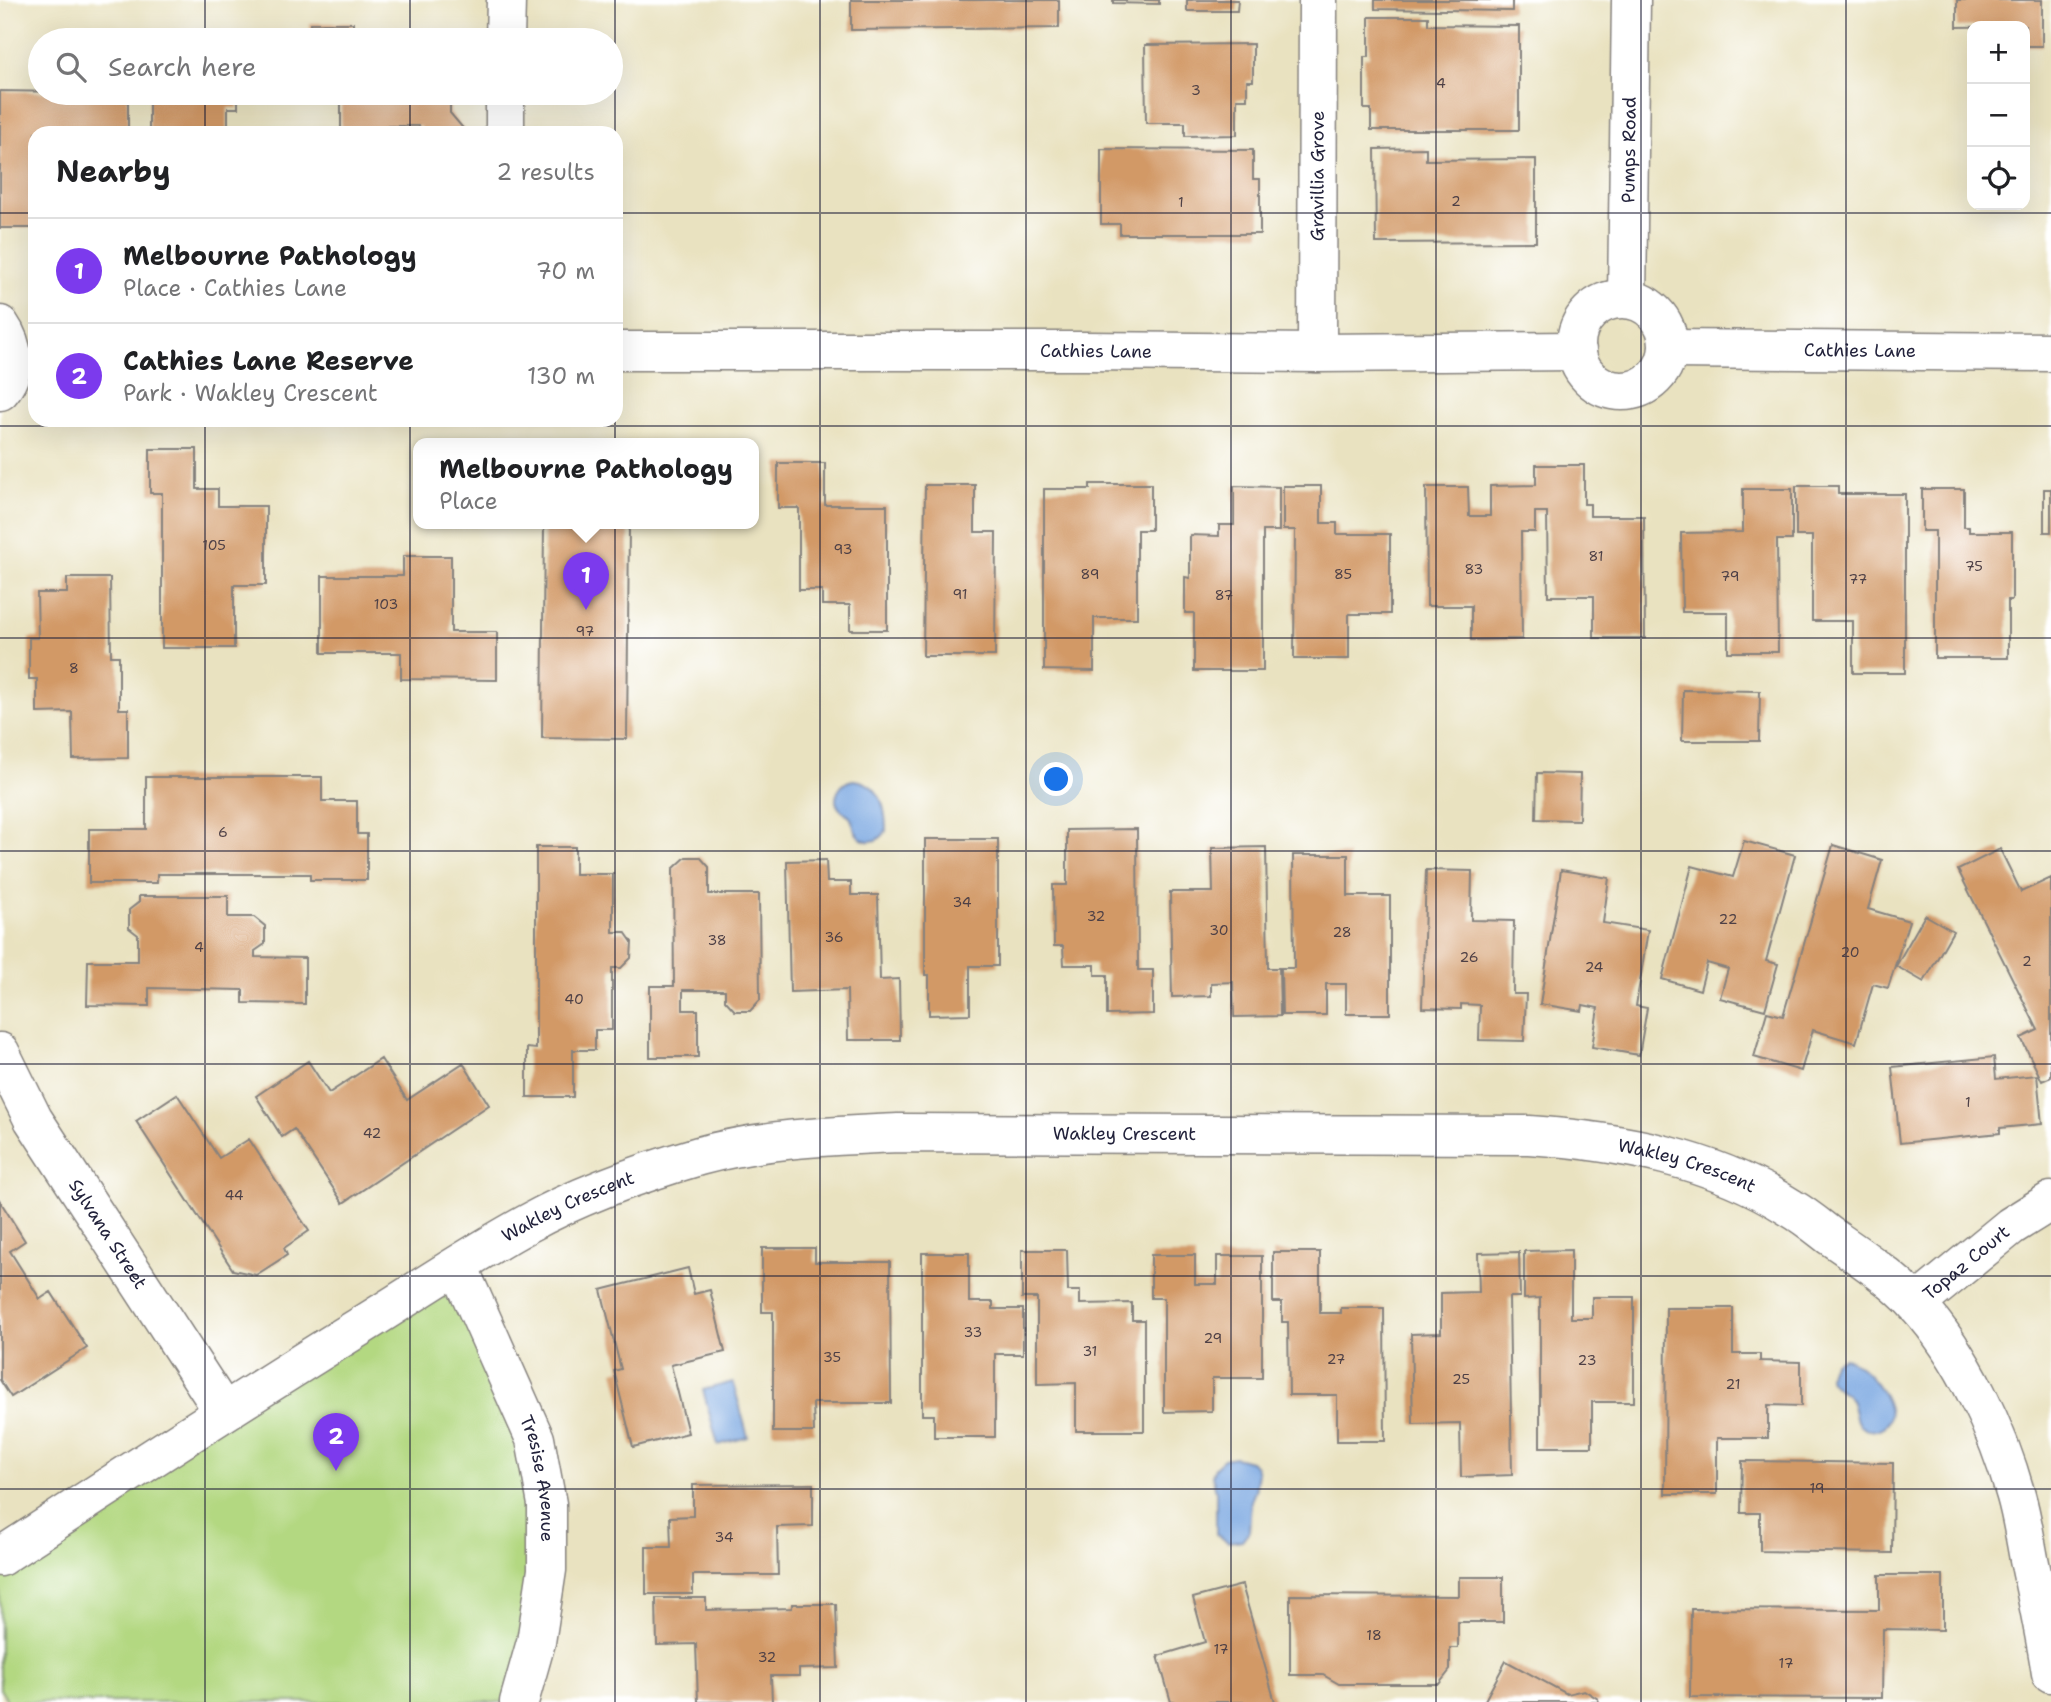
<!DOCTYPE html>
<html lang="en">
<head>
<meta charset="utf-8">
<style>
	body { margin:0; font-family:"Shantell Sans",sans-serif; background:#f2f2f2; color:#202124 }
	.controls { position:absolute; right:21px; top:21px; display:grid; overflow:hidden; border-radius:14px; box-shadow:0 7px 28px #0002 }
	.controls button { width:63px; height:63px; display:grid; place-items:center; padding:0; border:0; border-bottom:2px solid #e0e0e0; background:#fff; color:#202124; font:35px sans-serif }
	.you { position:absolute; left:1057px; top:780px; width:24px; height:24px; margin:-18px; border:5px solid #fff; border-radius:50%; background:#1a73e8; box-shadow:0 0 0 10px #1a73e833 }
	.badge { display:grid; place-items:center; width:46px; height:46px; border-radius:50%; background:#7c3aed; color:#fff; font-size:23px; font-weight:700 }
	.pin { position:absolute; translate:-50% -58px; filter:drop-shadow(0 2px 4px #0008) }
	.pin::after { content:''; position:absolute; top:37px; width:24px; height:21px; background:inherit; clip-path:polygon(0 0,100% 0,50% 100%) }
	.popup { position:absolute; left:413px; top:438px; width:346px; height:91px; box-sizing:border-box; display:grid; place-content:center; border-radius:14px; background:#fff; filter:drop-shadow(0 2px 5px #0005); font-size:23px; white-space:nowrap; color:#757577 }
	.popup b { font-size:26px; color:#202124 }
	.popup::after { content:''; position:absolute; left:50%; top:100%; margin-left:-14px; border:14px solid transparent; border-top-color:#fff }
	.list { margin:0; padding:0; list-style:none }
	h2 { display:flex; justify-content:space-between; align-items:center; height:91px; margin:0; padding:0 28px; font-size:30px }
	h2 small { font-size:23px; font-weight:400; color:#757577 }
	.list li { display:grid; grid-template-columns:46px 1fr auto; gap:21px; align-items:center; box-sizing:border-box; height:105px; padding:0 28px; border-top:2px solid #e0e0e0 }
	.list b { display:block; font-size:26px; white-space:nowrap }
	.list p { margin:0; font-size:23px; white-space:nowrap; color:#757577 }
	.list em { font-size:23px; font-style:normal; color:#757577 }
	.icon { flex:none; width:38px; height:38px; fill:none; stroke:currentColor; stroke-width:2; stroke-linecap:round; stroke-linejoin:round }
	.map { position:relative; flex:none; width:2051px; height:1702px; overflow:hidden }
	.search { position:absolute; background:#fff; box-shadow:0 7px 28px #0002; left:28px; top:28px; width:595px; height:77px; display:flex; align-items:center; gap:18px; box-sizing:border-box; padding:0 24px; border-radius:38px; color:#757577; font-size:26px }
	.panel { position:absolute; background:#fff; box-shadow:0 7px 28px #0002; left:28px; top:126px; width:595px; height:301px; border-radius:21px }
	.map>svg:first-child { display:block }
	.green { fill:#b3d881; stroke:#6a7d5e; stroke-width:2 }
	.water { fill:#77a5e0; stroke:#4c648e; stroke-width:2 }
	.building { fill:#d29966 }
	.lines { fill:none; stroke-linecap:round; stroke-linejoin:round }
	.minor-casing { stroke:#86827e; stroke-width:41 }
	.minor { stroke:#fff; stroke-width:38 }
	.grid { fill:none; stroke:#22223b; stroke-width:2; stroke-opacity:0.55 }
	.labels { text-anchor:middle; stroke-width:6; stroke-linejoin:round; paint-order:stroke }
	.number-label { font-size:14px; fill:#4e4046 }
	.street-label { font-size:18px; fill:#22223b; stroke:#fff }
</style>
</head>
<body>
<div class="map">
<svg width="2051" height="1702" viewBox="0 0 2051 1702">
	<rect width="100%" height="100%" fill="#fff"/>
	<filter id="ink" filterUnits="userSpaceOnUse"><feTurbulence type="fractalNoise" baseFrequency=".0143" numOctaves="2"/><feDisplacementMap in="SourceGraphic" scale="14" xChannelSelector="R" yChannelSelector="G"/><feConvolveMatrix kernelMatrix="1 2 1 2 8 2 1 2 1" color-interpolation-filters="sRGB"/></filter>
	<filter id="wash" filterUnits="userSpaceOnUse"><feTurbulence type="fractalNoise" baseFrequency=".00686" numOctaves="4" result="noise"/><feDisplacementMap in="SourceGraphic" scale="28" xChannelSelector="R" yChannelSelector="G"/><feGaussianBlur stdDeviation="1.57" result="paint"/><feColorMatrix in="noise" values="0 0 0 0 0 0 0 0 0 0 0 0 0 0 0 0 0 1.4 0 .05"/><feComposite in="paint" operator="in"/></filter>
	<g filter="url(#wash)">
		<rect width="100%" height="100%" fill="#e9e2c0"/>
		<path class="green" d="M 458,1266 L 547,1504 L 519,1702 L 8,1702 L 0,1689 L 0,1557 Z"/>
		<path class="water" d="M 853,780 C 880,782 886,808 886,831 C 879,843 863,846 855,831 C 853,826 853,820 849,816 C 847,813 843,812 840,809 C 830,798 841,782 853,780 Z
			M 1843,1358 C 1862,1358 1911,1417 1879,1429 C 1874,1431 1867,1431 1863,1428 C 1852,1422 1857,1403 1847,1395 C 1831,1383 1823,1382 1834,1362 Z
			M 733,1382 L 748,1437 L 718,1445 L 703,1390 Z
			M 1235,1457 L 1250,1461 L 1256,1466 L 1258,1473 L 1255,1491 L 1251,1501 L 1249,1531 L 1242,1540 L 1228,1542 L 1216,1534 L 1216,1491 L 1212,1475 L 1215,1467 L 1224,1459 Z"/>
		<g id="blocks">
			<path class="building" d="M 851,0 L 1059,0 L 1059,28 L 851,30 Z
				M 1113,0 L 1159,0 L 1159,4 L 1113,3 Z
				M 1187,0 L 1238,0 L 1237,11 L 1187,11 Z
				M 1375,0 L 1512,0 L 1512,11 L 1375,9 Z
				M 1957,0 L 2042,0 L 2042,46 L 2025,46 L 2025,26 L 1957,27 Z
				M 1369,17 L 1428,17 L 1428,25 L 1519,26 L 1519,130 L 1371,130 L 1371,109 L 1364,109 L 1364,57 L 1369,57 Z
				M 310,23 L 353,23 L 353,40 L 310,40 Z
				M 1253,44 L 1253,81 L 1247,81 L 1247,99 L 1237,99 L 1237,135 L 1185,136 L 1185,123 L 1146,123 L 1145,45 Z
				M 0,91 L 128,93 L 128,133 L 35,133 L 35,228 L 0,228 Z
				M 149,93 L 238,93 L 238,108 L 228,108 L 228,133 L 149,133 Z
				M 341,93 L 450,93 L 450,113 L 467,133 L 425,133 L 419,126 L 380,126 L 380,133 L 341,133 Z
				M 1426,148 L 1426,160 L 1536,159 L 1536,242 L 1376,243 L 1375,149 Z
				M 1101,149 L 1253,150 L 1253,179 L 1260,179 L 1260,234 L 1120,234 L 1120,224 L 1101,224 Z
				M 150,449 L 197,449 L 197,489 L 218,489 L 218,506 L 266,506 L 266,585 L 234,585 L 234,648 L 162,648 L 162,493 L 150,493 Z
				M 778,463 L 825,463 L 825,505 L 887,505 L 887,630 L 850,630 L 850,605 L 822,605 L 822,590 L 799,590 L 799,508 L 778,508 Z
				M 1536,465 L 1584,465 L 1584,504 L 1590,504 L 1590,516 L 1644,516 L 1645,638 L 1594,638 L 1594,596 L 1548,596 L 1547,512 L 1535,512 L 1535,532 L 1521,532 L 1522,639 L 1471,640 L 1471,606 L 1427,606 L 1426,487 L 1468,487 L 1469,516 L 1490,516 L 1490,486 L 1536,485 Z
				M 1090,484 L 1151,484 L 1151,530 L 1137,530 L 1137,618 L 1094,618 L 1094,671 L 1044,670 L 1044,489 L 1090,489 Z
				M 925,485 L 975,485 L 975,532 L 996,532 L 995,656 L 923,656 Z
				M 1234,486 L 1279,487 L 1279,531 L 1263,531 L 1263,671 L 1194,671 L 1194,613 L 1185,613 L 1185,577 L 1190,578 L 1190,535 L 1219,536 L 1219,525 L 1234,525 Z
				M 1283,486 L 1321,486 L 1321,523 L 1337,523 L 1337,534 L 1390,534 L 1390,614 L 1349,614 L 1349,659 L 1294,659 L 1295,530 L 1283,530 Z
				M 1796,486 L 1838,486 L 1838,494 L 1905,494 L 1905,673 L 1853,673 L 1853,621 L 1812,621 L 1812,536 L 1796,536 Z
				M 1743,489 L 1792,489 L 1792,540 L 1777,540 L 1778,652 L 1728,652 L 1728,612 L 1682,612 L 1681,533 L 1743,532 Z
				M 1922,489 L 1964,489 L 1964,527 L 1969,527 L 1969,532 L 2012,532 L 2012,600 L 2008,600 L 2008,658 L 1935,658 L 1935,531 L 1922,531 Z
				M 2044,489 L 2051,489 L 2051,532 L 2044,532 Z
				M 544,524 L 629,524 L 627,739 L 542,738 Z
				M 403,556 L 451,556 L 451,632 L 497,632 L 497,680 L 401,679 L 401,653 L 322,653 L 322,576 L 403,576 Z
				M 67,578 L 110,578 L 111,656 L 119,656 L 119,709 L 128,709 L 128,758 L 73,759 L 72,712 L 37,713 L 37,679 L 29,679 L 29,638 L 38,638 L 37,593 L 67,593 Z
				M 1683,690 L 1760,691 L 1759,741 L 1682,741 Z
				M 1537,773 L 1580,774 L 1579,820 L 1536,819 Z
				M 146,777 L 322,777 L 322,801 L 357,801 L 357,834 L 367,834 L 367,880 L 310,880 L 310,874 L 157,874 L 157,883 L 89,883 L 89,829 L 146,829 Z
				M 1137,829 L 1138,970 L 1153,970 L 1153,1014 L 1107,1015 L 1107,975 L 1095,975 L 1095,965 L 1064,965 L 1063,946 L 1054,946 L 1053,885 L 1067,885 L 1067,830 Z
				M 925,839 L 998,839 L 998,966 L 970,966 L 970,1014 L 929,1015 L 929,975 L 925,975 Z
				M 1744,841 L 1795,855 L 1766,961 L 1778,964 L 1765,1010 L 1720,998 L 1728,969 L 1707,963 L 1700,990 L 1662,979 L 1692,866 L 1733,877 Z
				M 1833,845 L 1882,860 L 1868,909 L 1909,921 L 1888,988 L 1873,984 L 1856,1043 L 1813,1030 L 1801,1071 L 1754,1057 L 1767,1012 L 1783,1016 Z
				M 536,847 L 575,847 L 575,874 L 613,874 L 613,932 L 625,932 L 632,942 L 631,958 L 621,968 L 612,968 L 612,1030 L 595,1030 L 595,1050 L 573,1050 L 573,1097 L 527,1097 L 527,1048 L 536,1049 Z
				M 1266,847 L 1268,968 L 1279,968 L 1280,1016 L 1234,1017 L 1233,982 L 1211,983 L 1211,996 L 1172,997 L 1170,892 L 1213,892 L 1212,848 Z
				M 2000,849 L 2021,892 L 2051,878 L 2051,1077 L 2042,1081 L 2021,1038 L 2038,1030 L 1958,870 Z
				M 1293,855 L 1348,855 L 1348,896 L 1390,896 L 1390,1014 L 1346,1014 L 1346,984 L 1326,984 L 1326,1015 L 1282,1015 L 1281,968 L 1294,968 Z
				M 686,857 L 700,857 L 709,867 L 709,894 L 759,894 L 760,1000 L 750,1011 L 735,1011 L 725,1000 L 725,990 L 683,990 L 683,1010 L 698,1010 L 698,1057 L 650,1057 L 650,986 L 674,986 L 673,869 Z
				M 826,860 L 827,882 L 851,882 L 851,895 L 878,895 L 880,980 L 899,979 L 900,1040 L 848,1040 L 847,990 L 790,992 L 787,861 Z
				M 1426,870 L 1472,871 L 1471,920 L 1514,921 L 1513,994 L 1526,994 L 1524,1041 L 1479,1040 L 1480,1005 L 1461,1004 L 1461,1009 L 1422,1008 Z
				M 1561,870 L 1609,878 L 1603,923 L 1648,930 L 1636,1006 L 1647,1008 L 1639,1055 L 1592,1047 L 1598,1008 L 1583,1005 L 1582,1011 L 1540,1004 Z
				M 139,896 L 228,896 L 228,917 L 254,917 L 265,926 L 265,944 L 255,951 L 255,957 L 305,958 L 305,1004 L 243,1003 L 243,990 L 149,988 L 149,1006 L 87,1005 L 88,961 L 138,961 L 138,935 L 129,928 L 129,910 L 139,902 Z
				M 1925,915 L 1953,931 L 1924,982 L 1896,966 Z
				M 1994,1057 L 1996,1079 L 2037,1075 L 2042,1124 L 2000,1128 L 2000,1133 L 1900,1143 L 1892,1067 Z
				M 381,1059 L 407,1100 L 463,1063 L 489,1105 L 343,1203 L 294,1129 L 282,1137 L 256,1096 L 308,1061 L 329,1093 Z
				M 177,1094 L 219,1158 L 249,1139 L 309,1231 L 284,1248 L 287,1255 L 256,1275 L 233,1270 L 136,1121 Z
				M 0,1201 L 25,1241 L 10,1251 L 40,1299 L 51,1292 L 87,1348 L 11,1397 L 0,1380 Z
				M 762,1248 L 815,1248 L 815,1262 L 890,1262 L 891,1403 L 813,1403 L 814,1432 L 773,1432 L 773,1312 L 762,1312 Z
				M 1022,1250 L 1067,1250 L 1068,1291 L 1080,1291 L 1080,1304 L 1132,1303 L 1132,1320 L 1144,1320 L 1144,1431 L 1076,1431 L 1076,1383 L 1037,1384 L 1037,1298 L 1022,1298 Z
				M 1571,1250 L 1571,1318 L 1592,1318 L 1592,1297 L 1634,1297 L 1634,1402 L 1592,1402 L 1592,1447 L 1540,1447 L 1540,1298 L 1524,1299 L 1524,1251 Z
				M 1273,1252 L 1320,1252 L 1320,1313 L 1341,1313 L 1341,1308 L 1384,1308 L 1385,1441 L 1337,1441 L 1337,1395 L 1289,1395 L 1288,1322 L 1282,1322 L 1282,1302 L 1273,1302 Z
				M 1519,1252 L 1520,1297 L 1509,1297 L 1512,1475 L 1461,1477 L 1460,1423 L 1413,1424 L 1411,1334 L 1441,1333 L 1441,1293 L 1479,1292 L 1478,1253 Z
				M 922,1253 L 969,1253 L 969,1302 L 993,1302 L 993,1309 L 1023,1309 L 1023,1354 L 995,1354 L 995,1437 L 934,1437 L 934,1415 L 922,1415 Z
				M 1151,1255 L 1195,1255 L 1195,1284 L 1217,1284 L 1217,1256 L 1262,1256 L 1262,1378 L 1212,1378 L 1212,1411 L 1164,1412 L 1164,1298 L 1151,1298 Z
				M 688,1268 L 694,1294 L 710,1290 L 725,1352 L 671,1365 L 688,1433 L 633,1447 L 614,1371 L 621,1369 L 601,1290 Z
				M 1666,1308 L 1733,1308 L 1733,1354 L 1760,1354 L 1760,1361 L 1801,1362 L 1801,1406 L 1768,1405 L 1768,1438 L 1717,1438 L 1717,1494 L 1665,1494 Z
				M 1742,1461 L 1893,1463 L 1892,1553 L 1760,1551 L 1760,1513 L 1741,1513 Z
				M 813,1484 L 813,1526 L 777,1527 L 778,1575 L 693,1575 L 693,1594 L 646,1594 L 646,1547 L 671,1547 L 670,1517 L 693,1516 L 693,1485 Z
				M 1879,1575 L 1943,1575 L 1943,1630 L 1883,1629 L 1882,1698 L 1690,1697 L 1691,1609 L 1879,1610 Z
				M 1459,1577 L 1503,1577 L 1503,1622 L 1458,1622 L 1458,1648 L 1450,1648 L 1450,1670 L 1439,1684 L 1339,1684 L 1323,1675 L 1290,1675 L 1290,1595 L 1459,1596 Z
				M 1242,1585 L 1275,1702 L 1171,1702 L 1158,1656 L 1205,1642 L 1193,1598 Z
				M 656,1598 L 706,1598 L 706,1610 L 792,1608 L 792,1604 L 836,1604 L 838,1668 L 799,1669 L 799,1676 L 771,1676 L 772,1702 L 698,1702 L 696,1644 L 657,1645 Z
				M 1506,1661 L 1567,1694 L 1584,1690 L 1598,1699 L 1599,1702 L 1484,1702 Z"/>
		</g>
	</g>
	<g filter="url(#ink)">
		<use href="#blocks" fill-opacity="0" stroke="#86827e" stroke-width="2"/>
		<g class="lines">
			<defs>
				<g id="minor">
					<path d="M 505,40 L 506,0"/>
					<path d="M 505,133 L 505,93"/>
					<circle cx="1622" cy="345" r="46"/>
					<path id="s1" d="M 1627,299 L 1631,0"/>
					<path d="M 0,325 C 14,345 18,371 0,391"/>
					<path id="s2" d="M 1669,349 L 2051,352"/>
					<path id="s3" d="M 616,351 L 1085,351 L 1317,353 L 1577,351"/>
					<path id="s4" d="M 1317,353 L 1318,0"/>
					<path id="s5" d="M 0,1052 L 33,1119 L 223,1411"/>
					<path id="s6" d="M 458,1266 L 535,1439 L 547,1504 L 547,1570 L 536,1642 L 519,1702"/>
					<path id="s7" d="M 1916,1304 L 2011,1226 L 2051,1201"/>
					<path id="s8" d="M 0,1557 C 120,1479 239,1401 361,1326 C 416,1292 470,1255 527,1224 C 581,1194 641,1173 699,1156 C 765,1138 831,1136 898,1133 L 1529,1135 C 1620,1141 1713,1158 1791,1208 C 1805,1216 1817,1226 1830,1236 C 1858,1255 1895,1280 1917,1305 C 1963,1355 1998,1431 2016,1496 C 2022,1517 2025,1538 2029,1559 C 2037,1597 2045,1635 2051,1673"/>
				</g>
			</defs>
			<use href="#minor" class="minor-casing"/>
			<use href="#minor" class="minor"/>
		</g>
	</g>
	<path class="grid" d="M 205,0 L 205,40M 410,0 L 410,40M 615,0 L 615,133M 820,0 L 820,1702M 1026,0 L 1026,1702M 1231,0 L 1231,1702M 1436,0 L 1436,1702M 1641,0 L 1641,1702M 1846,0 L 1846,1702M 205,93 L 205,133M 410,93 L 410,133M 0,213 L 35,213M 616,213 L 2051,213M 205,420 L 205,1702M 410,420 L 410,1702M 615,420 L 615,1702M 0,426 L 2051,426M 0,638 L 2051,638M 0,851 L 2051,851M 0,1064 L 2051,1064M 0,1276 L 2051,1276M 0,1489 L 2051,1489"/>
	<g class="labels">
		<g class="number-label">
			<text x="1441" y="88">4</text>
			<text x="1196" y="95">3</text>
			<text x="1456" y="206">2</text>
			<text x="1181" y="207">1</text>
			<text x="214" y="550">105</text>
			<text x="843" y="554">93</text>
			<text x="1596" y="561">81</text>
			<text x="1974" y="571">75</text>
			<text x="1474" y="574">83</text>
			<text x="1090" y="579">89</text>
			<text x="1343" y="579">85</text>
			<text x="1730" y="581">79</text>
			<text x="1858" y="584">77</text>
			<text x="960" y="599">91</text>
			<text x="1224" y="600">87</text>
			<text x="386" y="609">103</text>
			<text x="585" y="636">97</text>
			<text x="74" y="673">8</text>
			<text x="223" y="837">6</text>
			<text x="962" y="907">34</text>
			<text x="1096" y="921">32</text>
			<text x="1728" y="924">22</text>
			<text x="1219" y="935">30</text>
			<text x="1342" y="937">28</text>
			<text x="834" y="942">36</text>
			<text x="717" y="945">38</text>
			<text x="199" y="952">4</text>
			<text x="1850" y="957">20</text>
			<text x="1469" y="962">26</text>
			<text x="2027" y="966">2</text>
			<text x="1594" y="972">24</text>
			<text x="574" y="1004">40</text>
			<text x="1968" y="1107">1</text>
			<text x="372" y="1138">42</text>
			<text x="234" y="1200">44</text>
			<text x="973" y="1337">33</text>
			<text x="1213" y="1343">29</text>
			<text x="1090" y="1356">31</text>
			<text x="832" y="1362">35</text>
			<text x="1336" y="1364">27</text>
			<text x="1587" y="1365">23</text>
			<text x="1461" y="1384">25</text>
			<text x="1733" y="1389">21</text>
			<text x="1817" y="1493">19</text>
			<text x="724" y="1542">34</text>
			<text x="1374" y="1640">18</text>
			<text x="1221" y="1654">17</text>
			<text x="767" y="1662">32</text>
			<text x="1786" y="1668">17</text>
		</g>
		<g class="street-label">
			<text dy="6" stroke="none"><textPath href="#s1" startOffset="149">Pumps Road</textPath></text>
			<text dy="6" stroke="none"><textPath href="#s4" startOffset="177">Gravillia Grove</textPath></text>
			<text dy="6" stroke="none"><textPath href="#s3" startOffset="480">Cathies Lane</textPath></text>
			<text dy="6" stroke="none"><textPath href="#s2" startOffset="191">Cathies Lane</textPath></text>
			<text dy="6" stroke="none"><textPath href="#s8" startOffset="1236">Wakley Crescent</textPath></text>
			<text dy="6" stroke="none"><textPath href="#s8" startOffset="1802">Wakley Crescent</textPath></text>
			<text dy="6" stroke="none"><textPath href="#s8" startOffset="668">Wakley Crescent</textPath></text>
			<text dy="6" stroke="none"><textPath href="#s5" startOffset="212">Sylvana Street</textPath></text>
			<text dy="6" stroke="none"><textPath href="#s7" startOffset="65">Topaz Court</textPath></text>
			<text dy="6" stroke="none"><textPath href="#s6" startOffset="229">Tresise Avenue</textPath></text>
		</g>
	</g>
</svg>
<div class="controls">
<button>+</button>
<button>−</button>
<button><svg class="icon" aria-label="locate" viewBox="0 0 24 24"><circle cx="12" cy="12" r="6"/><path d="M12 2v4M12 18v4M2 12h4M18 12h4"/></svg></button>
</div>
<div class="you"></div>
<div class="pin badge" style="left:586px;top:610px">1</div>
<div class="popup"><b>Melbourne Pathology</b>Place</div>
<div class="pin badge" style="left:336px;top:1471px">2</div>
<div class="search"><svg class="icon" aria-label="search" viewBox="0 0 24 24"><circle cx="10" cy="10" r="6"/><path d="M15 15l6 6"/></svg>Search here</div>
<section class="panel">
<h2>Nearby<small>2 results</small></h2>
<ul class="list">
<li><span class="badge">1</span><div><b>Melbourne Pathology</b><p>Place · Cathies Lane</p></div><em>70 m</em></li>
<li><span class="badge">2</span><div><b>Cathies Lane Reserve</b><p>Park · Wakley Crescent</p></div><em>130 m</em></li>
</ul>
</section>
</div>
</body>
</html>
